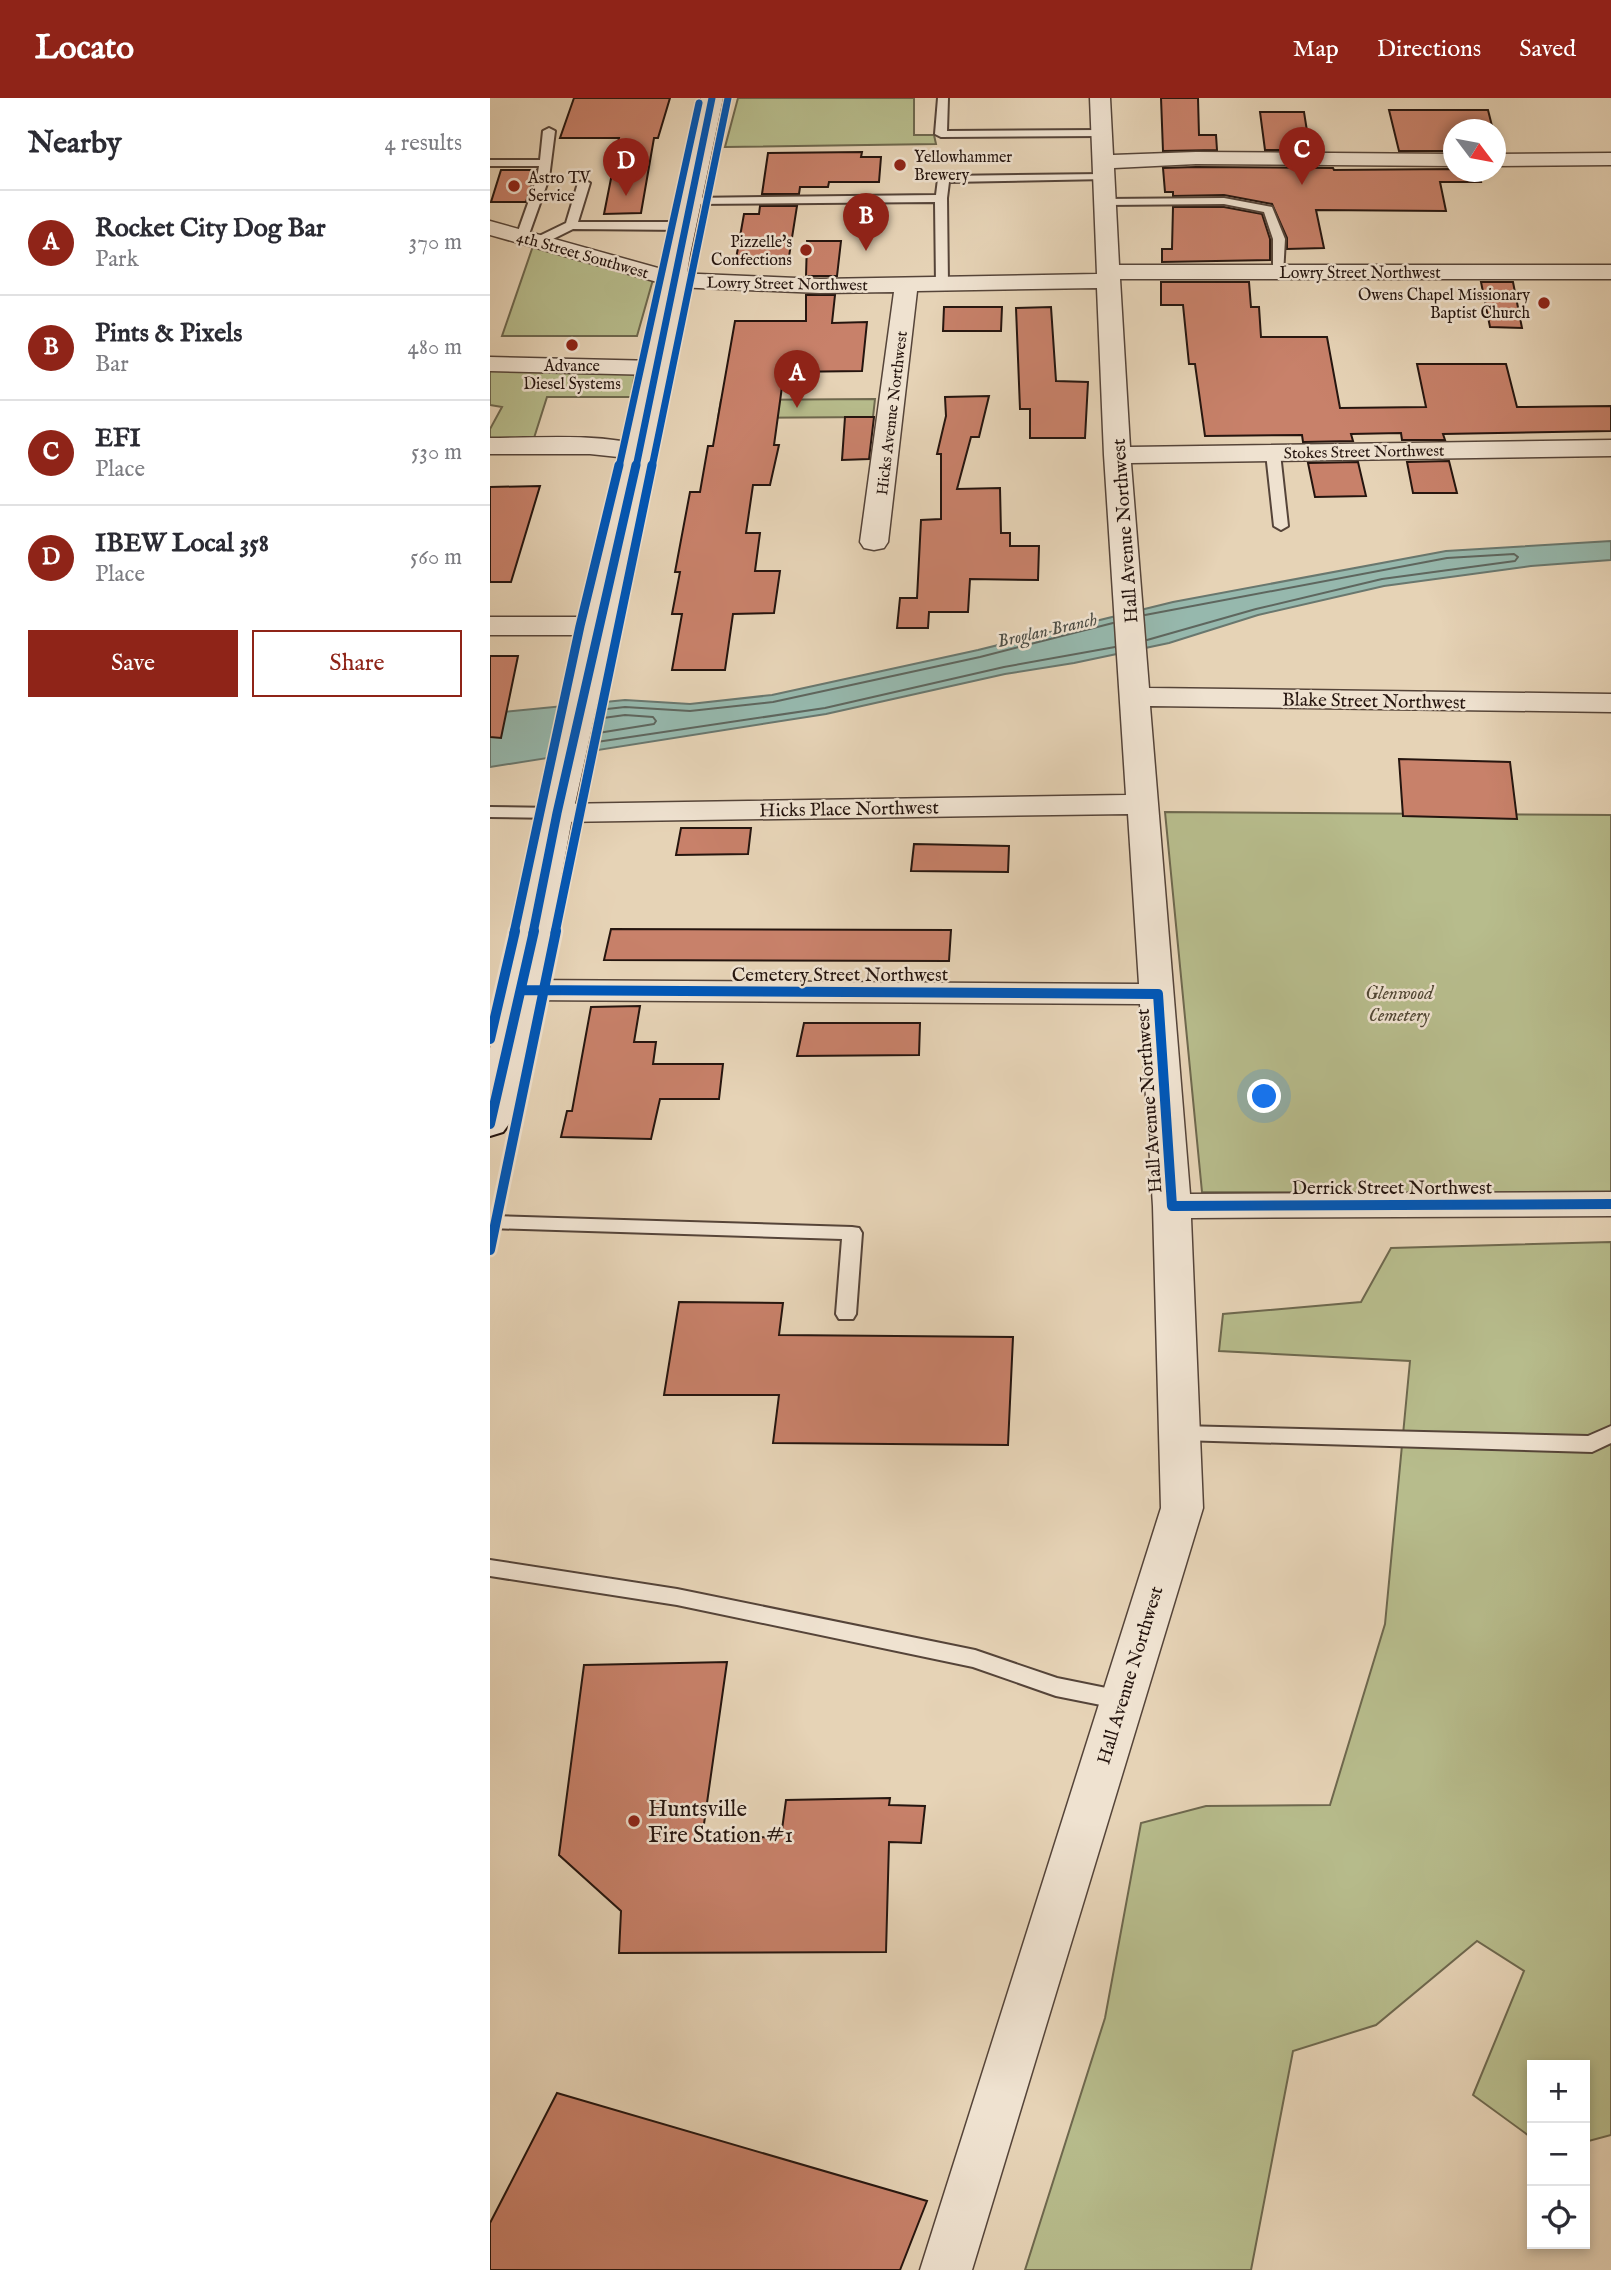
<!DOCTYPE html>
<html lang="en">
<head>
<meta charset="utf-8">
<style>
	body { margin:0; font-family:"IM FELL English",serif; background:#f7f7f7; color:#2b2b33 }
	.controls { position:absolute; right:21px; bottom:21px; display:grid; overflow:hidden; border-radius:0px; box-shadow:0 4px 10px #0003 }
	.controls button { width:63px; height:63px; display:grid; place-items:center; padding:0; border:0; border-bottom:2px solid #e1e1e2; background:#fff; color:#2b2b33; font:35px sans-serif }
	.compass { position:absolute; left:953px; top:21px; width:63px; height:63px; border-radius:50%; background:#fff; box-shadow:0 4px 10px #0003; rotate:122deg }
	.you { position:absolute; left:775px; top:999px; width:24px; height:24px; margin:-18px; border:5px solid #fff; border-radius:50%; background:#1a73e8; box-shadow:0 0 0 10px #1a73e833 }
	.badge { display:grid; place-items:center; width:46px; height:46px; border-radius:50%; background:#8f2418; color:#fff; font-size:23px; font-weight:700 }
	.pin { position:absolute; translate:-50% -58px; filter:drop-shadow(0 2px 4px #0008) }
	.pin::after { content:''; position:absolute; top:37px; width:24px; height:21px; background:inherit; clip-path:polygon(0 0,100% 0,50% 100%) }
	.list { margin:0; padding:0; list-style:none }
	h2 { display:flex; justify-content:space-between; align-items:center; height:91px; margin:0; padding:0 28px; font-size:30px }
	h2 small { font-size:23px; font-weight:400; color:#7c7c81 }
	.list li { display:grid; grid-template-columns:46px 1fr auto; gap:21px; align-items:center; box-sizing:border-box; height:105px; padding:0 28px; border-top:2px solid #e1e1e2 }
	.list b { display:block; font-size:26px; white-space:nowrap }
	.list p { margin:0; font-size:23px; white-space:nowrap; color:#7c7c81 }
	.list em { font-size:23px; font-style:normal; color:#7c7c81 }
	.actions { display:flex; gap:14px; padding:21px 28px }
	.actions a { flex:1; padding:16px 0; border:2px solid #8f2418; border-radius:0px; text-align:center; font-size:24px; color:#8f2418 }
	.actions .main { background:#8f2418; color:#fff }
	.icon { flex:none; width:38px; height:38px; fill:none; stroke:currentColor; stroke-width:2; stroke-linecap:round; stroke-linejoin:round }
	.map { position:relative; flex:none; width:1121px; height:2172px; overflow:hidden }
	header { display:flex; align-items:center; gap:42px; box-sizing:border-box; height:98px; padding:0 35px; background:#8f2418; color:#fff }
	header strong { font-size:33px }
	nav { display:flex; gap:38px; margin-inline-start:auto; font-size:24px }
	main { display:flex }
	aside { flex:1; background:#fff }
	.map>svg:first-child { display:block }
	.green { fill:#b7bc8c; stroke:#6e684e; stroke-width:2 }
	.water { fill:#96b8ad; stroke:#69776e; stroke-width:2 }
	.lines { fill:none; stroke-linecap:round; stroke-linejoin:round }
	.shore { stroke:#5e665e; stroke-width:2 }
	.building { fill:#c8816a; stroke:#25150f; stroke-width:2 }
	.lane-casing { stroke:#554439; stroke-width:4 }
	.street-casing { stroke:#554439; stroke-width:3 }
	.secondary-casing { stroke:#25150f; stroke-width:4 }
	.lane { fill:#efe2d0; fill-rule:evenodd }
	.street { fill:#efe2d0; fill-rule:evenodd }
	.secondary { fill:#efe2d0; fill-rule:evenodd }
	.cycleway-far2-casing { stroke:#efe2d0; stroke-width:10 }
	.cycleway-far1-casing { stroke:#efe2d0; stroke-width:12 }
	.cycleway-casing { stroke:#efe2d0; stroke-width:15 }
	.cycleway-far2 { stroke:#0057b8; stroke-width:7 }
	.cycleway-far1 { stroke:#0057b8; stroke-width:9 }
	.cycleway { stroke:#0057b8; stroke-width:10 }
	.poi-dot { fill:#8f2418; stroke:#efe2d0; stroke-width:2.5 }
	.labels { text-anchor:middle; stroke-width:5; stroke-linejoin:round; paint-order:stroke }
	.far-poi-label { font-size:16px; fill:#25150f; stroke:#efe2d0; text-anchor:start }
	.far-street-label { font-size:16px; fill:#25150f; stroke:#efe2d0 }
	.far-water-label { font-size:18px; font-style:italic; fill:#4d4e46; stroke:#efe2d0 }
	.street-label { font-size:19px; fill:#25150f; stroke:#efe2d0 }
	.park-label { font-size:19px; font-style:italic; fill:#514734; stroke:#efe2d0 }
	.near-poi-label { font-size:23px; fill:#25150f; stroke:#efe2d0; text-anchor:start }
</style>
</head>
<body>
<header>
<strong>Locato</strong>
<nav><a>Map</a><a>Directions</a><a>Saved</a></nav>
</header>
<main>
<aside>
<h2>Nearby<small>4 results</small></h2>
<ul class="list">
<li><span class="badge">A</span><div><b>Rocket City Dog Bar</b><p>Park</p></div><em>370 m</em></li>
<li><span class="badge">B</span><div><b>Pints &amp; Pixels</b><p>Bar</p></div><em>480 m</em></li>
<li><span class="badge">C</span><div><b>EFI</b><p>Place</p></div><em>530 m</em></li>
<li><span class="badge">D</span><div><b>IBEW Local 358</b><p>Place</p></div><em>560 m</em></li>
</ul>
<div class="actions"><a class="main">Save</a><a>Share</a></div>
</aside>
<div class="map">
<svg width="1121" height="2172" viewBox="0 0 1121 2172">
	<rect width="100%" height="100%" fill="#e6d3b6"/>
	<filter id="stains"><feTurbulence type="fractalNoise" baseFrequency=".00286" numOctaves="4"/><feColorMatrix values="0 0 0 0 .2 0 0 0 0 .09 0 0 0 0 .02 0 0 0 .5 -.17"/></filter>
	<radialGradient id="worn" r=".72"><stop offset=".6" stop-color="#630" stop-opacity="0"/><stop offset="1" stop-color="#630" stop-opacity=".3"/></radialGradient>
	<path class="green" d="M 248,0 L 424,0 L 424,37 L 444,37 L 446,46 L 235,49 Z
		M 43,148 L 164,178 L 147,238 L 12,238 Z
		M 146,269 L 141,299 L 57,299 L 44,340 L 0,340 L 0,331 L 12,309 L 0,307 L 0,270 Z
		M 385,301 L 383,319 L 228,320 L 231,302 Z
		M 675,714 L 1121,717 L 1121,1095 L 712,1094 Z
		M 1121,1144 L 1121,2037 L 1095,2044 L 1095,1967 L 1042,1967 L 1042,2040 L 983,1997 L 1034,1873 L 987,1843 L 886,1927 L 803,1953 L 761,2172 L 535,2172 L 615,1920 L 651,1725 L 716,1708 L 840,1707 L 895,1526 L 920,1263 L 729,1253 L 733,1216 L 871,1204 L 901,1150 Z"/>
	<path class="water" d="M 1121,443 L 1121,462 L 1041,468 L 894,488 L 768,517 L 679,545 L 584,565 L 515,576 L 336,616 L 0,669 L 0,618 L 13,614 L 135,602 L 200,606 L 282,597 L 488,552 L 683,504 L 956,453 Z"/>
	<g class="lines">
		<path class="shore" d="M 655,517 L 957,460 L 1024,456 L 1028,459 L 1025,463 L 892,481 L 766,511 L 657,542
			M 108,612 L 135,609 L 200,613 L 283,604 L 490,559 L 623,525
			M 102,636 L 164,626 L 166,623 L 163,619 L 135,617 L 106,621
			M 100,645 L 335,610 L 514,569 L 625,549"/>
	</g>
	<path class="building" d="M 84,0 L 180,0 L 168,40 L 164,40 L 151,115 L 114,116 L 129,40 L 70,40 Z
		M 671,0 L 708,0 L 709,37 L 726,37 L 727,52 L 673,53 Z
		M 899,12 L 998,12 L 1003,32 L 963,32 L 963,53 L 909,53 Z
		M 770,14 L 814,14 L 820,52 L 775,52 Z
		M 372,54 L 371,59 L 391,59 L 389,84 L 339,84 L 338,89 L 310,89 L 309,96 L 272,96 L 278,55 Z
		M 706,69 L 843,70 L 844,72 L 963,71 L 963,74 L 988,74 L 991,84 L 950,84 L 956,113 L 826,112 L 834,150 L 797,151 L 797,140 L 782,106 L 734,97 L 683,98 L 683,94 L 675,94 L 673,70 Z
		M 11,72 L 46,72 L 36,104 L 1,104 Z
		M 270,108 L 307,108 L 298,165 L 259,166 L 246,161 L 254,116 L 269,116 Z
		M 683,109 L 734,109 L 772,116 L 780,141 L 780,162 L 672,164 L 672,151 L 682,151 Z
		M 317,143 L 351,143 L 347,178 L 316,178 Z
		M 671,184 L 759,184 L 761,209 L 769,209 L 771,239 L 837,239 L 850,310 L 936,309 L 927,266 L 1016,266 L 1027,309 L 1121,308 L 1121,333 L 953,336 L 955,342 L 912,342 L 911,335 L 861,336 L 863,343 L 813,344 L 812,337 L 715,338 L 705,266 L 699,266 L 693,207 L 671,207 Z
		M 991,184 L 1023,184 L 1032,230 L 1000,229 Z
		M 316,197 L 345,197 L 342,225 L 377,224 L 372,273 L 294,274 L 284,347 L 289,347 L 280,387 L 263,387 L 256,435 L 270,435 L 265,473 L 290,473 L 284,515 L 243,516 L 235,572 L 182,572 L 192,516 L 182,516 L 190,474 L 185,474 L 200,394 L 210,394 L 218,348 L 223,348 L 245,223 L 316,223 Z
		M 454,209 L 512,209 L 511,233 L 453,233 Z
		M 561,209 L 566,283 L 598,284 L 595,340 L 540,340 L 540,311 L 530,311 L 526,210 Z
		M 499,298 L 489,339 L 481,339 L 467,391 L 510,390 L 511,435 L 520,435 L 520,448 L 549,448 L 548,482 L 480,481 L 478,514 L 439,514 L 438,530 L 407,530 L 410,500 L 427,500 L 431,422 L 451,421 L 451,356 L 447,356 L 456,318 L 455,299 Z
		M 355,319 L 384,319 L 379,361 L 352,362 Z
		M 959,363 L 967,395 L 923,395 L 917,364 Z
		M 868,364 L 876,398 L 825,399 L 818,365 Z
		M 50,388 L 21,484 L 0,484 L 0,389 Z
		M 0,558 L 28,558 L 11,640 L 0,639 Z
		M 909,661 L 1020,664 L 1027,721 L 913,718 Z
		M 191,730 L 261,730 L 258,756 L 186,757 Z
		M 424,746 L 519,748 L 518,774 L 421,773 Z
		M 121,831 L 461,832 L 459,863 L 114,862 Z
		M 150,908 L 144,944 L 166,944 L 163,966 L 233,966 L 229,1001 L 170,1001 L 161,1041 L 71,1039 L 77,1013 L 82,1013 L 101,909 Z
		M 314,925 L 430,925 L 429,957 L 307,958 Z
		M 189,1204 L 293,1205 L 289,1237 L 523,1239 L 518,1347 L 283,1345 L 289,1297 L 174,1297 Z
		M 237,1564 L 212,1740 L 291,1739 L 296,1702 L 400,1700 L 399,1707 L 435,1708 L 431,1745 L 399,1744 L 396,1854 L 129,1855 L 131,1813 L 69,1757 L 94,1567 Z
		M 67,1995 L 437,2103 L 410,2172 L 0,2172 L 0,2125 Z"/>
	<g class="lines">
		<defs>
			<path id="lane" d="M 448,0 L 458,0 L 457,33 L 611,32 L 617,35 L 611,38 L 451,39 L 445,36 Z
				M 59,30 L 65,33 L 59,80 L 38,139 L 28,142 L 26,139 L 47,80 L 49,68 L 0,68 L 0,62 L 50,62 L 53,33 Z
				M 613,76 L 617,77 L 617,81 L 459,84 L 457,100 L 458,186 L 452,190 L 446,186 L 445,104 L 200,106 L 194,103 L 200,100 L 446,97 L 448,81 L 454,78 Z
				M 94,82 L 100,85 L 88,124 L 195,124 L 201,128 L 195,132 L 83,131 L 51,147 L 43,147 L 43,141 L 76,125 L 88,85 Z
				M 734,100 L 782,109 L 795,141 L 793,177 L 783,174 L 783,141 L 774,114 L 734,106 L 615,107 L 609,104 L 615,101 Z
				M 783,351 L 790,355 L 798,428 L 791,432 L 784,428 L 776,355 Z
				M 0,709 L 67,710 L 75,715 L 67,720 L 0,719 Z
				M 0,1118 L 362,1129 L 369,1130 L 372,1135 L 366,1216 L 363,1221 L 349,1221 L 346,1216 L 352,1141 L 0,1130 Z
				M 690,1328 L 1098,1338 L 1121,1328 L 1121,1345 L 1102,1354 L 690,1342 L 683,1340 L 679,1335 L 683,1330 Z
				M 0,1462 L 187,1491 L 485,1552 L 567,1580 L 631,1593 L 639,1596 L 643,1602 L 639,1608 L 631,1611 L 566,1598 L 483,1569 L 187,1507 L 0,1478 Z"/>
			<path id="street" d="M 600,0 L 620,0 L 623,57 L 706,54 L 964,56 L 964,68 L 706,66 L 624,70 L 629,167 L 1121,167 L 1121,181 L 630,181 L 640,349 L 1121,342 L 1121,358 L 641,365 L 659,590 L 1121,596 L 1121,614 L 660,608 L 700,1096 L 1121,1094 L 1121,1118 L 701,1120 L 713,1410 L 482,2172 L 430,2172 L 671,1410 L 663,1108 L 650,906 L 32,902 L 20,899 L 15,892 L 20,885 L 32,882 L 649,886 L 638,716 L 67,724 L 56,722 L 51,715 L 56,708 L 67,706 L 636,697 L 614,357 L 607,190 L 427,193 L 398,444 L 394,450 L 384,452 L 374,450 L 370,444 L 404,194 L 330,195 L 185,189 L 0,137 L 0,123 L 186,175 L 330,181 L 607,176 Z
				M 1121,55 L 1121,67 L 1006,68 L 1006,56 Z
				M 0,259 L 168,263 L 177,265 L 180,270 L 177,275 L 168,277 L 0,273 Z
				M 0,340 C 51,340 106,335 156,348 L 160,353 L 156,358 L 147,361 L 100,356 L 0,356 Z
				M 0,519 L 109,519 L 119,522 L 123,528 L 119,534 L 109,537 L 0,537 Z"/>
			<path id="secondary" d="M 211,0 L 233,0 L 200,157 L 181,270 L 83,715 L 50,892 L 19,1026 L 13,1034 L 0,1038 L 0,950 L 51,715 L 155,270 L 176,157 Z"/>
		</defs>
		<use href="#lane" class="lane-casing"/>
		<use href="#street" class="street-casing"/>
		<use href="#secondary" class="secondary-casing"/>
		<use href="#lane" class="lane"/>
		<use href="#street" class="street"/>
		<use href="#secondary" class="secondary"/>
		<defs>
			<path id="cycleway-far2" d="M 129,369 L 209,5
				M 146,369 L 222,0
				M 162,369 L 238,0"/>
			<path id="cycleway-far1" d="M 24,835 L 90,528 L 129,367
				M 43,835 L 67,715 L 146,367
				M 65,835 L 162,367"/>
			<path id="cycleway" d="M 32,892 L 668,896 L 682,1108 L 1121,1106
				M 0,941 L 25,833
				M 0,1026 L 44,833
				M 0,1152 L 66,833"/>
		</defs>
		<use href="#cycleway-far2" class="cycleway-far2-casing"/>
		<use href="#cycleway-far1" class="cycleway-far1-casing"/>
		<use href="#cycleway" class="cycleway-casing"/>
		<use href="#cycleway-far2" class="cycleway-far2"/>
		<use href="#cycleway-far1" class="cycleway-far1"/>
		<use href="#cycleway" class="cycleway"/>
	</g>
	<g class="poi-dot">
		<circle cx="410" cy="67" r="7"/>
		<circle cx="24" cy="88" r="7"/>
		<circle cx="316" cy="152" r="7"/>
		<circle cx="1054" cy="205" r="7"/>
		<circle cx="82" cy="247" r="7"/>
		<circle cx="144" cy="1723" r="7"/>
	</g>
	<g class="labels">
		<g class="far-poi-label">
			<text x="424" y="64">Yellowhammer<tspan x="424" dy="18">Brewery</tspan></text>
			<text x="38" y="85">Astro TV<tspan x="38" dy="18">Service</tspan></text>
			<text x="302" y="149" text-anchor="end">Pizzelle's<tspan x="302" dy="18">Confections</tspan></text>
			<text x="1040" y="202" text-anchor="end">Owens Chapel Missionary<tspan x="1040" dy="18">Baptist Church</tspan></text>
			<text x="82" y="273" text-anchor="middle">Advance<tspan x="82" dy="18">Diesel Systems</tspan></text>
		</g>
		<g class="far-street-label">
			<text transform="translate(93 156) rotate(16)" y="6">4th Street Southwest</text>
			<text x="870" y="180">Lowry Street Northwest</text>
			<text transform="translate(297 185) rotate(1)" y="6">Lowry Street Northwest</text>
			<text transform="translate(401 315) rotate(-83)" y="6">Hicks Avenue Northwest</text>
			<text transform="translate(874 353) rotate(-1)" y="6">Stokes Street Northwest</text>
		</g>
		<g class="far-water-label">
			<text transform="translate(557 532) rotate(-13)" y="6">Broglan Branch</text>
		</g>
		<g class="street-label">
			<text transform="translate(634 433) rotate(-94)" y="7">Hall Avenue Northwest</text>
			<text transform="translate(884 602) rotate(1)" y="7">Blake Street Northwest</text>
			<text transform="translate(359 710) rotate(-1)" y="7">Hicks Place Northwest</text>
			<text x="350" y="883">Cemetery Street Northwest</text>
			<text transform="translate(658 1003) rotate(-94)" y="7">Hall Avenue Northwest</text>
			<text x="902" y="1096">Derrick Street Northwest</text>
			<text transform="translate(639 1577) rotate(-73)" y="7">Hall Avenue Northwest</text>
		</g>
		<g class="park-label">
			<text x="909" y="901">Glenwood<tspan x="909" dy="22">Cemetery</tspan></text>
		</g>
		<g class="near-poi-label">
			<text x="158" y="1718">Huntsville<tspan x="158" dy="26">Fire Station #1</tspan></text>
		</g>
	</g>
	<rect width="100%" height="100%" filter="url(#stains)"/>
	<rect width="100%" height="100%" fill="url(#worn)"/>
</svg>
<div class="controls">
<button>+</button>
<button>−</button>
<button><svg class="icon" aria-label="locate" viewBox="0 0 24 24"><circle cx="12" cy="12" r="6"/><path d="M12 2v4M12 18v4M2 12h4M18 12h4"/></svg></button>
</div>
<svg class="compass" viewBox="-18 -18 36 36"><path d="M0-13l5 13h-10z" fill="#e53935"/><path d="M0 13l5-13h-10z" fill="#7c7c81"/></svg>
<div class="you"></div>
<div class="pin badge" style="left:307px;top:310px">A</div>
<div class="pin badge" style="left:376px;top:153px">B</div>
<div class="pin badge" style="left:812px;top:87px">C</div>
<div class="pin badge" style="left:136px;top:98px">D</div>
</div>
</main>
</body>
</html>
